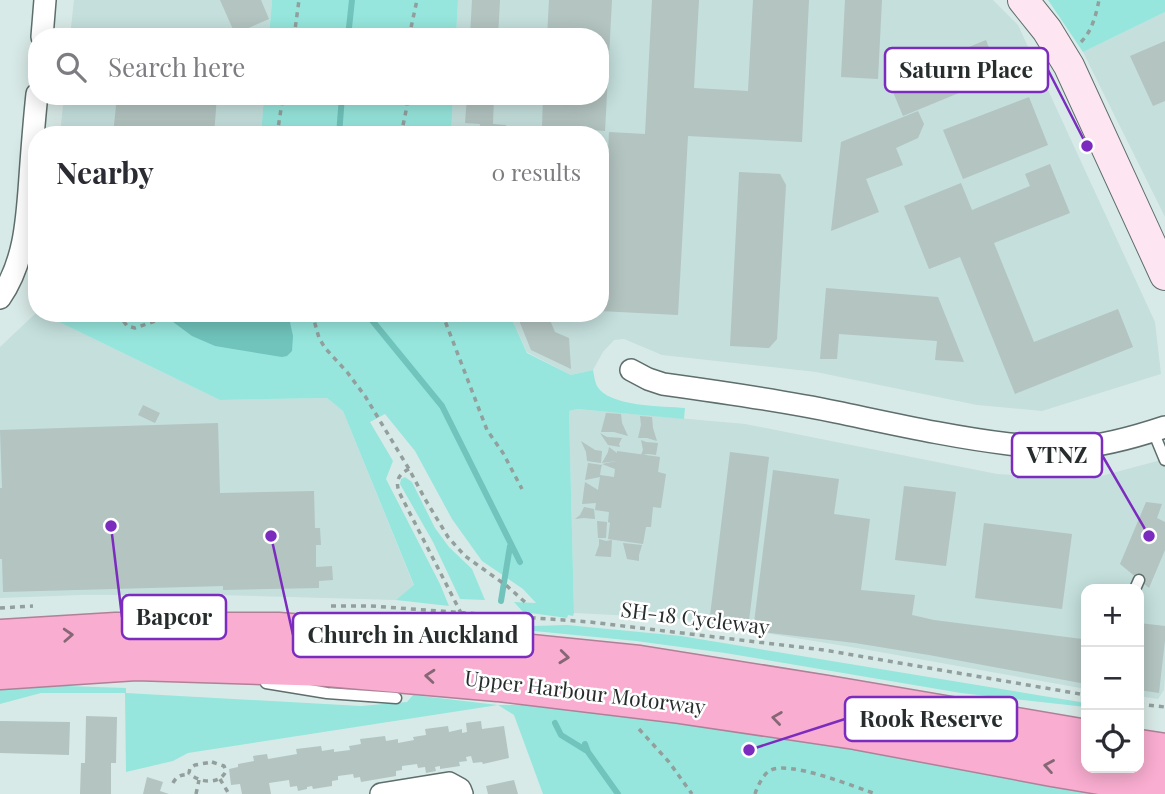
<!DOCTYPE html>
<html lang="en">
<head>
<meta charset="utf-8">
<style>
	body { margin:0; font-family:"Playfair Display",serif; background:#f7f7f7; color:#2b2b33 }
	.controls { position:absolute; right:21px; bottom:21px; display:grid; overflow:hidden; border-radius:14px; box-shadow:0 4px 18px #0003 }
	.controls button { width:63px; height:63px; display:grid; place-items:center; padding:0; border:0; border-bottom:2px solid #e1e1e2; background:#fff; color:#2b2b33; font:35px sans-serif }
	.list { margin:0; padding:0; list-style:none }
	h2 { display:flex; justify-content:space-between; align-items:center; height:91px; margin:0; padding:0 28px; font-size:30px }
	h2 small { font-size:23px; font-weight:400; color:#7c7c81 }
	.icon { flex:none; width:38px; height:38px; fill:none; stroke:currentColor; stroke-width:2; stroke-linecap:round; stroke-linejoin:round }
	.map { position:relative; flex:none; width:1165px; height:794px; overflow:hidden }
	.search { position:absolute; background:#fff; box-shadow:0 4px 18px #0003; left:28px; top:28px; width:581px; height:77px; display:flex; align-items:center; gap:18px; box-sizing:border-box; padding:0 24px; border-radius:28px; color:#7c7c81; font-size:26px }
	.panel { position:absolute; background:#fff; box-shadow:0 4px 18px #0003; left:28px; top:126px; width:581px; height:196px; border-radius:28px }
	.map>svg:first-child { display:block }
	.built { fill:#c4dfdc }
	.green { fill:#96e6dd }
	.water { fill:#70c4bc }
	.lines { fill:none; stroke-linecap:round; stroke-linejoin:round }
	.stream { stroke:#70c4bc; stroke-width:6 }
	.building { fill:#b3c4c1 }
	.lane-casing { stroke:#5e6e6c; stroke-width:13 }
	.street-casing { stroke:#5e6e6c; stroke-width:24 }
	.secondary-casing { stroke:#5e6e6c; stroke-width:32 }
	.highway-casing { stroke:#b08097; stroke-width:41 }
	.path { stroke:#929f9d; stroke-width:3.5; stroke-dasharray:5 5; stroke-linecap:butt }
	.lane { stroke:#fff; stroke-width:10 }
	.street { stroke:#fff; stroke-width:21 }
	.secondary { stroke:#fde6f1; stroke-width:30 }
	.highway { stroke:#f9add0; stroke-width:38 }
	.oneway { stroke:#866776 }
	.labels { text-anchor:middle; stroke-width:5; stroke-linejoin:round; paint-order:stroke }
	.street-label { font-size:21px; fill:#272d2d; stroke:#fff }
	.leader { fill:none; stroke:#7b2cbf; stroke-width:2.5 }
	.callout-dot { fill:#7b2cbf; stroke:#fff; stroke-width:2.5 }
	.callout { fill:#fff; stroke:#7b2cbf; stroke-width:2.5 }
	.callout-label { font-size:23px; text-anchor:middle; font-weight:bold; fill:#272d2d }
</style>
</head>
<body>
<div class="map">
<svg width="1165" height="794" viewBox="0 0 1165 794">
	<rect width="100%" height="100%" fill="#d8eae7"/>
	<path class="built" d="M 74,0 L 272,0 L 269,37 L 70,37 Z
		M 458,0 L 993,0 L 1018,25 L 1155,322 L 1161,374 L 1042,411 L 977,405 L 816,372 L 662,355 L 624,339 L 614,340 L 603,352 L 593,370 L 571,375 L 527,352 L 509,313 L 600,313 L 600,135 L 451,135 L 453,96 L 600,96 L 600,37 L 456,37 Z
		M 1165,12 L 1165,217 L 1083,52 Z
		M 64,96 L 264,96 L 261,135 L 60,135 Z
		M 37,312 L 37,313 L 46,313 L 57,321 L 220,400 L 327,398 L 343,411 L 414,586 L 396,600 L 217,595 L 82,595 L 0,598 L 0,347 Z
		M 576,409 L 745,424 L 997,474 L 1090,479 L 1165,459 L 1165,674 L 1164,690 L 1158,699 L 1139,696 L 1139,589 L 1086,589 L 1086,689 L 863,649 L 674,618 L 574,613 L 569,411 Z"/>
	<path class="green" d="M 272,0 L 458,0 L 456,37 L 269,37 Z
		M 1048,0 L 1165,0 L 1165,12 L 1083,52 Z
		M 264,96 L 453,96 L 451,135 L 261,135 Z
		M 46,313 L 161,313 L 168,318 L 182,313 L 509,313 L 527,353 L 571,375 L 593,370 C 594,375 595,382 597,386 C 609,407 663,406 685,408 L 684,419 L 577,409 L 569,411 L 574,613 L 573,616 L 568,615 L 567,618 L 523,612 L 514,602 L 536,603 L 523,589 L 482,561 L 452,519 L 415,451 L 385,414 L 370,422 L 393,461 L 386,479 L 440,584 L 449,606 L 396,600 L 414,585 L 343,411 L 327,398 L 220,400 L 57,321 Z
		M 405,477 L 412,482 L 435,528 L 449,547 L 472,569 L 485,600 L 460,599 L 433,542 L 400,484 L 401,479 Z
		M 567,625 L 681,636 L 1086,703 L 1086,707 L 961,693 L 725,653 L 636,641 L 534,631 L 533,626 Z
		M 38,685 L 126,688 L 126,693 L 361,706 L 407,702 L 413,695 L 498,705 L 539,705 L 708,724 L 904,757 L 1103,794 L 543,794 L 514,715 L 498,705 L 188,753 L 173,761 L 126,772 L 125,693 L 41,693 L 0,704 L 0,687 Z"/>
	<path class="water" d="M 161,313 L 288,313 L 293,336 L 292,351 L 287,356 L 282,357 L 215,346 L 192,336 Z"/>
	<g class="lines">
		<path class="stream" d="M 348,37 L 352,0
			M 339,135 L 342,96
			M 366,313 L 442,406 L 520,562
			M 501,601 L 510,546
			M 555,723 L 561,735 L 587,751
			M 585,744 L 588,752 L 618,794"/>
	</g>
	<path class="building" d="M 220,0 L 261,0 L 269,19 L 235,34 Z
		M 472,0 L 500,0 L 498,37 L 470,37 Z
		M 549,0 L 612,0 L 605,131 L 542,127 L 543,96 L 600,96 L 600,37 L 547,37 Z
		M 652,0 L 699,0 L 694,88 L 748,91 L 753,0 L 809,0 L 802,142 L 688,136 L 678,315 L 600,311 L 609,132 L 645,134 Z
		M 845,0 L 882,0 L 878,79 L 841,77 Z
		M 986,40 L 1000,76 L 903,116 L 888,80 Z
		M 1165,41 L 1165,101 L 1153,106 L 1130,56 Z
		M 117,96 L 217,96 L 214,135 L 113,135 Z
		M 467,96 L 494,96 L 493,124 L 506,125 L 506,135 L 479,135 L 480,124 L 465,123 Z
		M 1029,97 L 1048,145 L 963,179 L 943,130 Z
		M 918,111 L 924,124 L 918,138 L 896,148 L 903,165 L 866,179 L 879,212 L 831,231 L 841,142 Z
		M 1050,164 L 1070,213 L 994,243 L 1034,342 L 1118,309 L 1133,347 L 1015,394 L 960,257 L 929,269 L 904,206 L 961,183 L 972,210 L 1030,186 L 1025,174 Z
		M 739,172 L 780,174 L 786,185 L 777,339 L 769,348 L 730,346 Z
		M 826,288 L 938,297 L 964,362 L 935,360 L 937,341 L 839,334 L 837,359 L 820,359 Z
		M 516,313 L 547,313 L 555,332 L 569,338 L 571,369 L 531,350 Z
		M 143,405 L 160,413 L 155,423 L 138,415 Z
		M 606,413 L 621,414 L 622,423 L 628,436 L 614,432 L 601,432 Z
		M 640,416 L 652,417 L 653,428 L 657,441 L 647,438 L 638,438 L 641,425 Z
		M 218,423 L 220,493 L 314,491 L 315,528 L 320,528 L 321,545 L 316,545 L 316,567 L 332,566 L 333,580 L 319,581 L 319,588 L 223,590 L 223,586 L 3,592 L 2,559 L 0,559 L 0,488 L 2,488 L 0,430 Z
		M 600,433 L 607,437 L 622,438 L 619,444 L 620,447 L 608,445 Z
		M 641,440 L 646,442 L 658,443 L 656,455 L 648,454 L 641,455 L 643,450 Z
		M 581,441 L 595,450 L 602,451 L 601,463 L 587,461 L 586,452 Z
		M 609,447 L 617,453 L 617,451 L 660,457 L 658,472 L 666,474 L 661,508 L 653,507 L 651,527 L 646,527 L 643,544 L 608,539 L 610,523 L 608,522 L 609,512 L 595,510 L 596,503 L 582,504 L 585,482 L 598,490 L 600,477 L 585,480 L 588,463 L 602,465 L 601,468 L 600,475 L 614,477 L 615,469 L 602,464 L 616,461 L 602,463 L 608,452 Z
		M 730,452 L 769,457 L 748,629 L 709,624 Z
		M 773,470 L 839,479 L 834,514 L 870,519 L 861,590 L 915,595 L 912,615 L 934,620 L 1082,639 L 1085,618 L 1086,618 L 1086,684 L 929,655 L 855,643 L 753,631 Z
		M 904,486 L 956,492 L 946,566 L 895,560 Z
		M 1146,502 L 1162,504 L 1157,518 L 1165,522 L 1165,550 L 1149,588 L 1120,564 Z
		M 584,507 L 594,509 L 595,519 L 584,518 L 575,519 L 580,515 Z
		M 597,521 L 607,522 L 606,538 L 598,538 Z
		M 984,523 L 1072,534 L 1062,609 L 975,598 Z
		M 599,539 L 606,541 L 612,540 L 611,557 L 595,556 L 599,545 Z
		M 623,543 L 642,545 L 639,555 L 639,561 L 627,559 Z
		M 1139,623 L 1165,626 L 1165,640 L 1159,693 L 1139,690 Z
		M 86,716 L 117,717 L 116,763 L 111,763 L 111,794 L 80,794 L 81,763 L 85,763 Z
		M 0,721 L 70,722 L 69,755 L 0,753 Z
		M 481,721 L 482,729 L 504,726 L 509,758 L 483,764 L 482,762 L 473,763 L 471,756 L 466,757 L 467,761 L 459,762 L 460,766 L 440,769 L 440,766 L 435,767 L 436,771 L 426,773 L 425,767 L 418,768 L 417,764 L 402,766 L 402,770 L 396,771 L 396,776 L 361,782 L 360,777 L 354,778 L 353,774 L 338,776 L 338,780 L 332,781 L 332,786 L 313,789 L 312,786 L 307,787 L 307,789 L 298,791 L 297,786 L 290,787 L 289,780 L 269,783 L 271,794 L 242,794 L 240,784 L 231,785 L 229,769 L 238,767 L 238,764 L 254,761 L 253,756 L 267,754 L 268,759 L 297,754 L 296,749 L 321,746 L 322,751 L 334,749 L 334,752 L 350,750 L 349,746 L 361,744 L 360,739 L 385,736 L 386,741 L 398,739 L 398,743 L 414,740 L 413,737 L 426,735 L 425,729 L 448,726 L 449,732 L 462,729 L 462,733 L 467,732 L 466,723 Z
		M 147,777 L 163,782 L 160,791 L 169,794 L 143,794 Z
		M 514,780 L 518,794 L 488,794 L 486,786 Z"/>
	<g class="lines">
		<defs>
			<path id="lane" d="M 1153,431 L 1165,460
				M 1135,589 L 1139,580
				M 266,683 L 327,693 L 396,698"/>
			<path id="street" d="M 42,37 L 45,0
				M 0,298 C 25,262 27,219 30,177 C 32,149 34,122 37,94
				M 631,370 L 648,379 L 663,384 C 721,392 779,400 836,412 C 894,424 951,437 1009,444 C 1029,446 1051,449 1072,448 C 1104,446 1135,437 1165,427
				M 381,794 L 449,783 L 460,789 L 462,794"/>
			<path id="secondary" d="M 1023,0 L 1047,30 L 1069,66 L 1165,275"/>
			<path id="highway" d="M 0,639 L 116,632 L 278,632 L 454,646 L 639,665 L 827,695 L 1086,739
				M 0,670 L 136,661 L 328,667 L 498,682 L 680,704 L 856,730 L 1053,767 L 1165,786
				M 1139,749 L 1165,753"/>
		</defs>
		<use href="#lane" class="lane-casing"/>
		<use href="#street" class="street-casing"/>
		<use href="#secondary" class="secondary-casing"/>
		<use href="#highway" class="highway-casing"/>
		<path class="path" d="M 294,37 L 299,0
			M 409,37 L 417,0
			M 1081,42 C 1092,31 1096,15 1099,0
			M 277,135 L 283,96
			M 401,135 L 407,106 L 407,96
			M 118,313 L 127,326 L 135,328 L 178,313
			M 312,313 L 319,338 L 325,348 L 347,372 L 365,396 L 409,469 L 425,499 L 448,537 L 465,556 L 507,586 L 526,603
			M 442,313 L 487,430 L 503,453 L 522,489
			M 409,469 C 399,474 395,480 399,492 L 461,613
			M 331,606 L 371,606 L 590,622 L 824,650 L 1086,695
			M 0,608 L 33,606
			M 1139,704 L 1165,707
			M 639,729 L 669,762 L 692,794
			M 212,762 L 224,766 L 226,771 C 220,785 199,783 189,773 L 190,768 L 195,765 Z
			M 220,779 L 229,794
			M 173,783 C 177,775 182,775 190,774
			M 196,794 L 199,780
			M 755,794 C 757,787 763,775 769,771 C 787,759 855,787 876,794"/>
		<use href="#lane" class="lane"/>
		<use href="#street" class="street"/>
		<use href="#secondary" class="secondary"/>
		<use href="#highway" class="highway"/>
	</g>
	<defs><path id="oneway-chevron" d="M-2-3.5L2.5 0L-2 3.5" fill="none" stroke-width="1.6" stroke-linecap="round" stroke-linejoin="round" transform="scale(1.75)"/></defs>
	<g class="oneway">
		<use href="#oneway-chevron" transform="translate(68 635) rotate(-3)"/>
		<use href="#oneway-chevron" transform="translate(564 657) rotate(6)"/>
		<use href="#oneway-chevron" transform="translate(430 676) rotate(-175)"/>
		<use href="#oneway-chevron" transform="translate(777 718) rotate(-172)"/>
		<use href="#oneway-chevron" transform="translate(1049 766) rotate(-170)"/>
	</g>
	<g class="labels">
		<g class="street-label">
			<text transform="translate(695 619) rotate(7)" y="7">SH-18 Cycleway</text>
			<text transform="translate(585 693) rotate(7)" y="7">Upper Harbour Motorway</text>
		</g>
	</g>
	<path class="leader" d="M1087 146L1048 70M1149 536L1102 455M111 526L122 617M271 536L293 635M749 750L845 719"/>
	<g class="callout-dot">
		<circle cx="1087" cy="146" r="7"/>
		<circle cx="1149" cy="536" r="7"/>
		<circle cx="111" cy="526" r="7"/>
		<circle cx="271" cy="536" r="7"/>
		<circle cx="749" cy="750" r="7"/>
	</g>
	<g class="callout">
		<rect x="885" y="48" width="163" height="44" rx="7"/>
		<rect x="1012" y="433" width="90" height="44" rx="7"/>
		<rect x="122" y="595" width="104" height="44" rx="7"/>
		<rect x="293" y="613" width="240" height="44" rx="7"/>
		<rect x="845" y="697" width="172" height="44" rx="7"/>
	</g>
	<g class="callout-label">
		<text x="966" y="78">Saturn Place</text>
		<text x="1057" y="463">VTNZ</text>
		<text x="174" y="625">Bapcor</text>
		<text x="413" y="643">Church in Auckland</text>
		<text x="931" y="727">Rook Reserve</text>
	</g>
</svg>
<div class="controls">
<button>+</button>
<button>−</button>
<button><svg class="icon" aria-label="locate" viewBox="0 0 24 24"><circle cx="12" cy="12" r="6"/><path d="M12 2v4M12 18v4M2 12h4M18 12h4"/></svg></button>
</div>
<div class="search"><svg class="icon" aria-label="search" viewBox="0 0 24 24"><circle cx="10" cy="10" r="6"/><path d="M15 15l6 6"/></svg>Search here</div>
<section class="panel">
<h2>Nearby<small>0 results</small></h2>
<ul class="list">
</ul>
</section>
</div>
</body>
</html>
